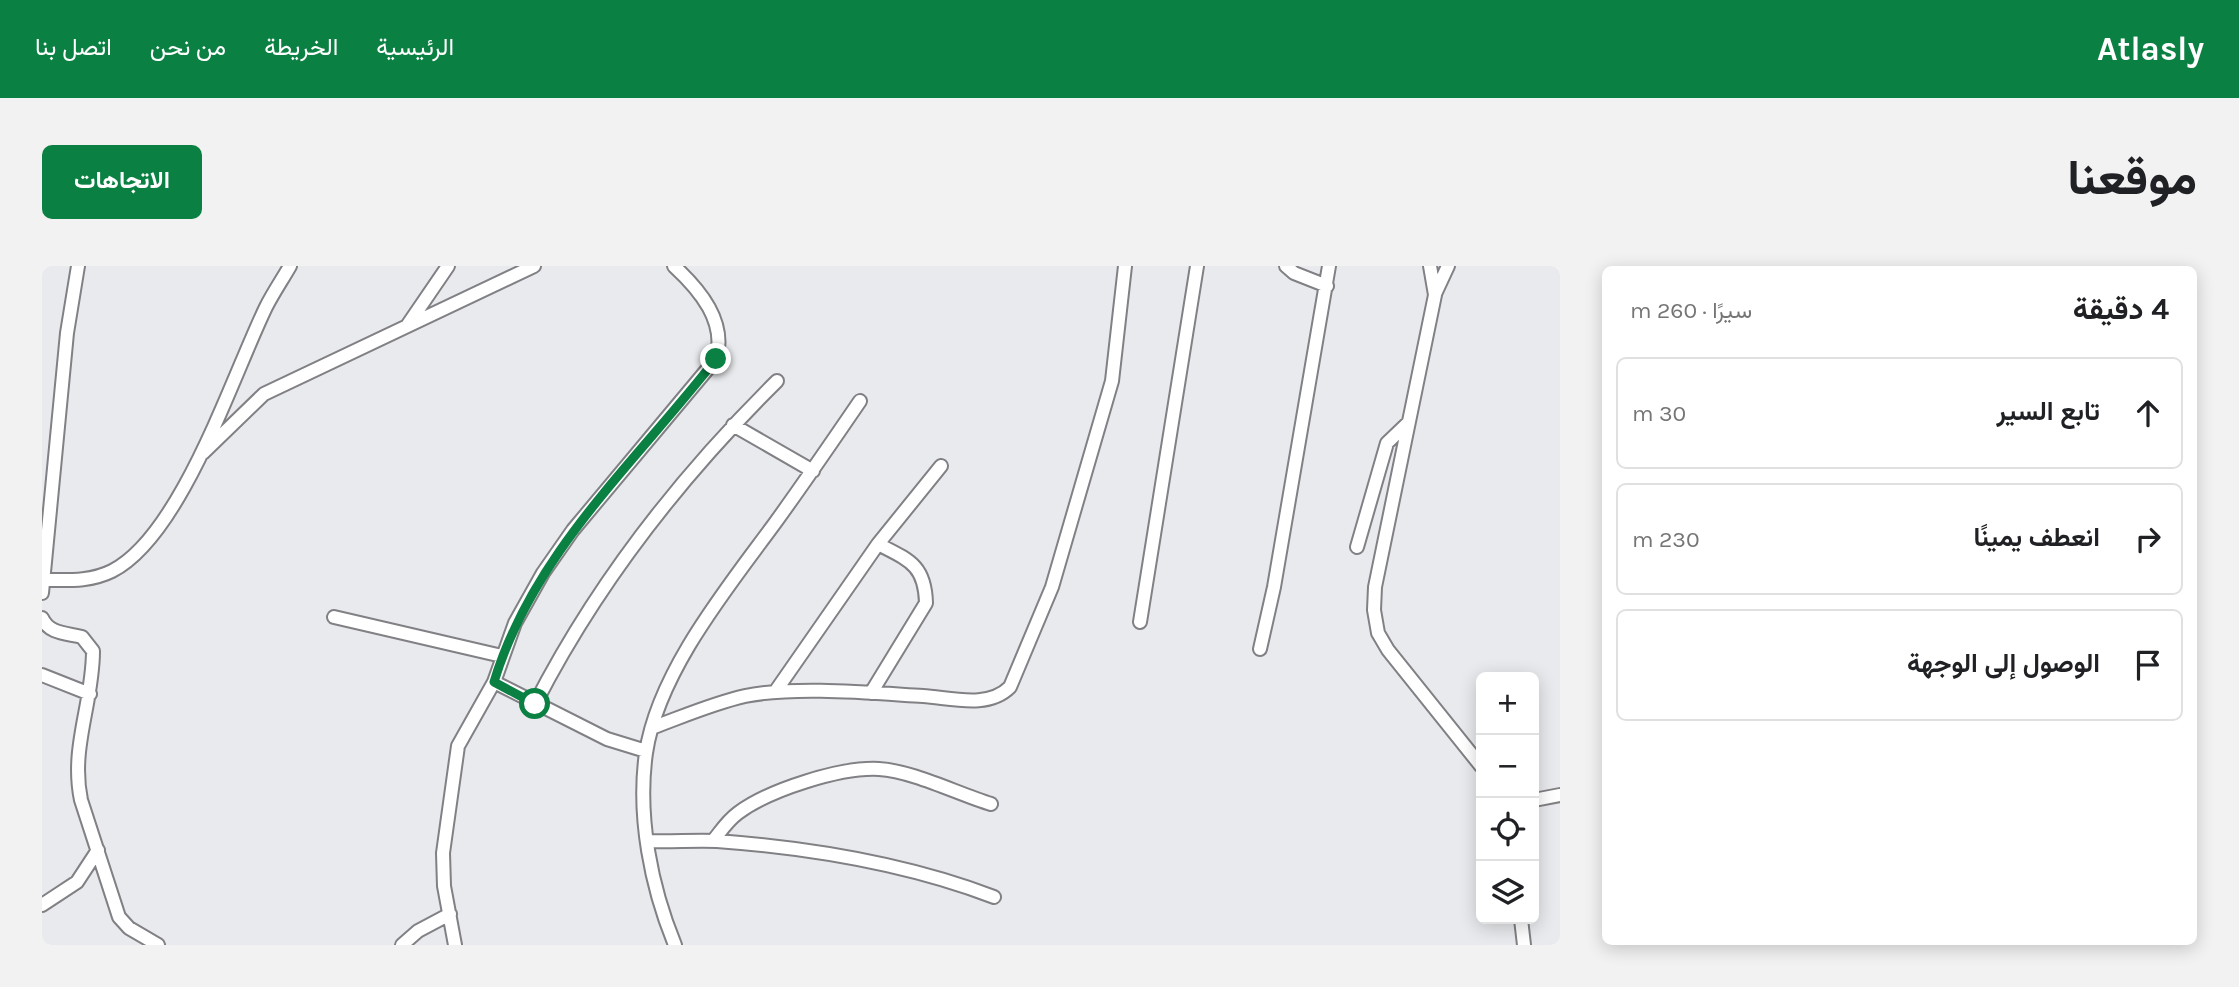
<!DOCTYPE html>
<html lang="ar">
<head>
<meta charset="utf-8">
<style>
	body { margin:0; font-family:Karla,Vazirmatn,sans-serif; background:#f2f2f2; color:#202124; direction:rtl }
	.controls { position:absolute; right:21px; bottom:21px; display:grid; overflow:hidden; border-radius:10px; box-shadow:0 4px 18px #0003 }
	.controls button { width:63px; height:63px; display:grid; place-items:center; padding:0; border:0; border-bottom:2px solid #e0e0e0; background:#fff; color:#202124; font:35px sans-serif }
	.stop { position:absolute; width:21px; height:21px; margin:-16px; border:5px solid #0b8043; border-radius:50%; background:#fff }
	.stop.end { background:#0b8043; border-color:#fff; box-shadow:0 2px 7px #0008 }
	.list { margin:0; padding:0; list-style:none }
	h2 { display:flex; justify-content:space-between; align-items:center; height:91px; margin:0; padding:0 28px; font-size:30px }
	h2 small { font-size:23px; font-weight:400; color:#757577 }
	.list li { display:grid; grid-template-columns:46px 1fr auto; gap:21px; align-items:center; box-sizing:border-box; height:112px; margin:0 14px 14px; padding:0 14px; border:2px solid #e0e0e0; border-radius:10px }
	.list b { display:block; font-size:26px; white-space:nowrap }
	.list em { font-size:23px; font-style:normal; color:#757577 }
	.icon { flex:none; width:38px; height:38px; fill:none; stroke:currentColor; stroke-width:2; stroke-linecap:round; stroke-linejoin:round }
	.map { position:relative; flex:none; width:1518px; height:679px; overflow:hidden; direction:ltr; border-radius:10px }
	header { display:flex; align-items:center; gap:42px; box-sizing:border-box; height:98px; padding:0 35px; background:#0b8043; color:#fff }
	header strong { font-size:33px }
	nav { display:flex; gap:38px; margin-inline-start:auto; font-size:24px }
	.intro { display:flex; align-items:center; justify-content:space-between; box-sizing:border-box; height:168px; padding:0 42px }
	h1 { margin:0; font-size:49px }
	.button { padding:18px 32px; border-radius:10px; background:#0b8043; color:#fff; font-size:24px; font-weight:700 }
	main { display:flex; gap:42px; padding:0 42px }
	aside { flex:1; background:#fff; border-radius:10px; box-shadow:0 4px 18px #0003 }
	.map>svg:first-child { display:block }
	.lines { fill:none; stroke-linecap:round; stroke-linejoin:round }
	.minor-casing { stroke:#818185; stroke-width:16 }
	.minor { stroke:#fff; stroke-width:12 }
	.route { stroke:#0b8043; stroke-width:9 }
</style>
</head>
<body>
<header>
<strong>Atlasly</strong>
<nav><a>الرئيسية</a><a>الخريطة</a><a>من نحن</a><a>اتصل بنا</a></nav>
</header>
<div class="intro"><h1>موقعنا</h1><a class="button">الاتجاهات</a></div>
<main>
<aside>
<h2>4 دقيقة<small>سيرًا · 260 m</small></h2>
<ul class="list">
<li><svg class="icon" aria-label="ahead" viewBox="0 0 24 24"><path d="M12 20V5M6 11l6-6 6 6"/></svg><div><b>تابع السير</b></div><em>30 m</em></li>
<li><svg class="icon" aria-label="right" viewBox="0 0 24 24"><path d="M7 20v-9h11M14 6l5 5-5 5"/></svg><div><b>انعطف يمينًا</b></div><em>230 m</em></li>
<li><svg class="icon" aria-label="arrive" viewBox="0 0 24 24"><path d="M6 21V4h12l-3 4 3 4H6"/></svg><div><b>الوصول إلى الوجهة</b></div></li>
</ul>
</aside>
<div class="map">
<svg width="1518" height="679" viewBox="0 0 1518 679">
	<rect width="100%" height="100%" fill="#e9eaed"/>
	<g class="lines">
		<defs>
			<path id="minor" d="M 1244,0 L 1252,7 L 1285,20
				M 1388,0 L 1393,29 L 1333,321 L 1332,344 L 1336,367 L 1346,384 L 1439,500
				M 1393,28 L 1406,0
				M 365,60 L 406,0
				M 691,159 L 771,205
				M 161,187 L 222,128 L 492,0
				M 1315,281 L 1345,177 L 1367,156
				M 2,314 C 25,314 48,316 70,305 C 139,270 190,111 224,41 C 231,27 240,14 248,0
				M 0,327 L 25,67 L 36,0
				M 292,351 L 460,390
				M 0,352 C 7,368 24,367 40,371 L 51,385 C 51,437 28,482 39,534 L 77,651 L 87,662 L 116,679
				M 1098,356 L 1155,0
				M 1218,383 L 1232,321 L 1287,0
				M 0,409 L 48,428
				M 452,416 L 565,473 L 604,485
				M 733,426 L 836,278 L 899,200
				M 829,427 L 884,337 C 883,299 867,294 836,278
				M 493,438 C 555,317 639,210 735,115
				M 612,461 C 642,450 672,437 703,430 C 752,420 830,427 881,430 C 910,432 946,443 968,421 L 1010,321 L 1070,115 L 1083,0
				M 1492,534 L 1518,529
				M 605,575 C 628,576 652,574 675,575 C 769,582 863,597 952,631
				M 671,575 C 679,565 685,555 696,547 C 727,524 798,501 837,503 C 871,505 916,528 949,538
				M 0,639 L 35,616 L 56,584
				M 1479,653 L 1482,679
				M 360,679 L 376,665 L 408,648
				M 413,679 L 402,620 L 401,587 L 416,480 L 452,416 L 473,357 L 501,307 L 531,264 L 674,93 C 685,56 658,24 632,0
				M 633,679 C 609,621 595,550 604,487 C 616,406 686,321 733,257 C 762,217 790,176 818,135"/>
		</defs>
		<use href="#minor" class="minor-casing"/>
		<use href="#minor" class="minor"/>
	</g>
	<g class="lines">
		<path class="route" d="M 493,438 L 452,416 C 491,287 593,197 674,93"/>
	</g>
</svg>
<div class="controls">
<button>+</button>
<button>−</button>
<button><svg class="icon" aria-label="locate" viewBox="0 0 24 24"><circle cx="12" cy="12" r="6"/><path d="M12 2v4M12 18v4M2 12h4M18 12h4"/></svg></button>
<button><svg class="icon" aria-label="layers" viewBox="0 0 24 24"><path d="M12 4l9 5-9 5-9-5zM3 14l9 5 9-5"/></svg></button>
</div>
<div class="stop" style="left:493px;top:438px"></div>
<div class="stop end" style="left:674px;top:93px"></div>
</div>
</main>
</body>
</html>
